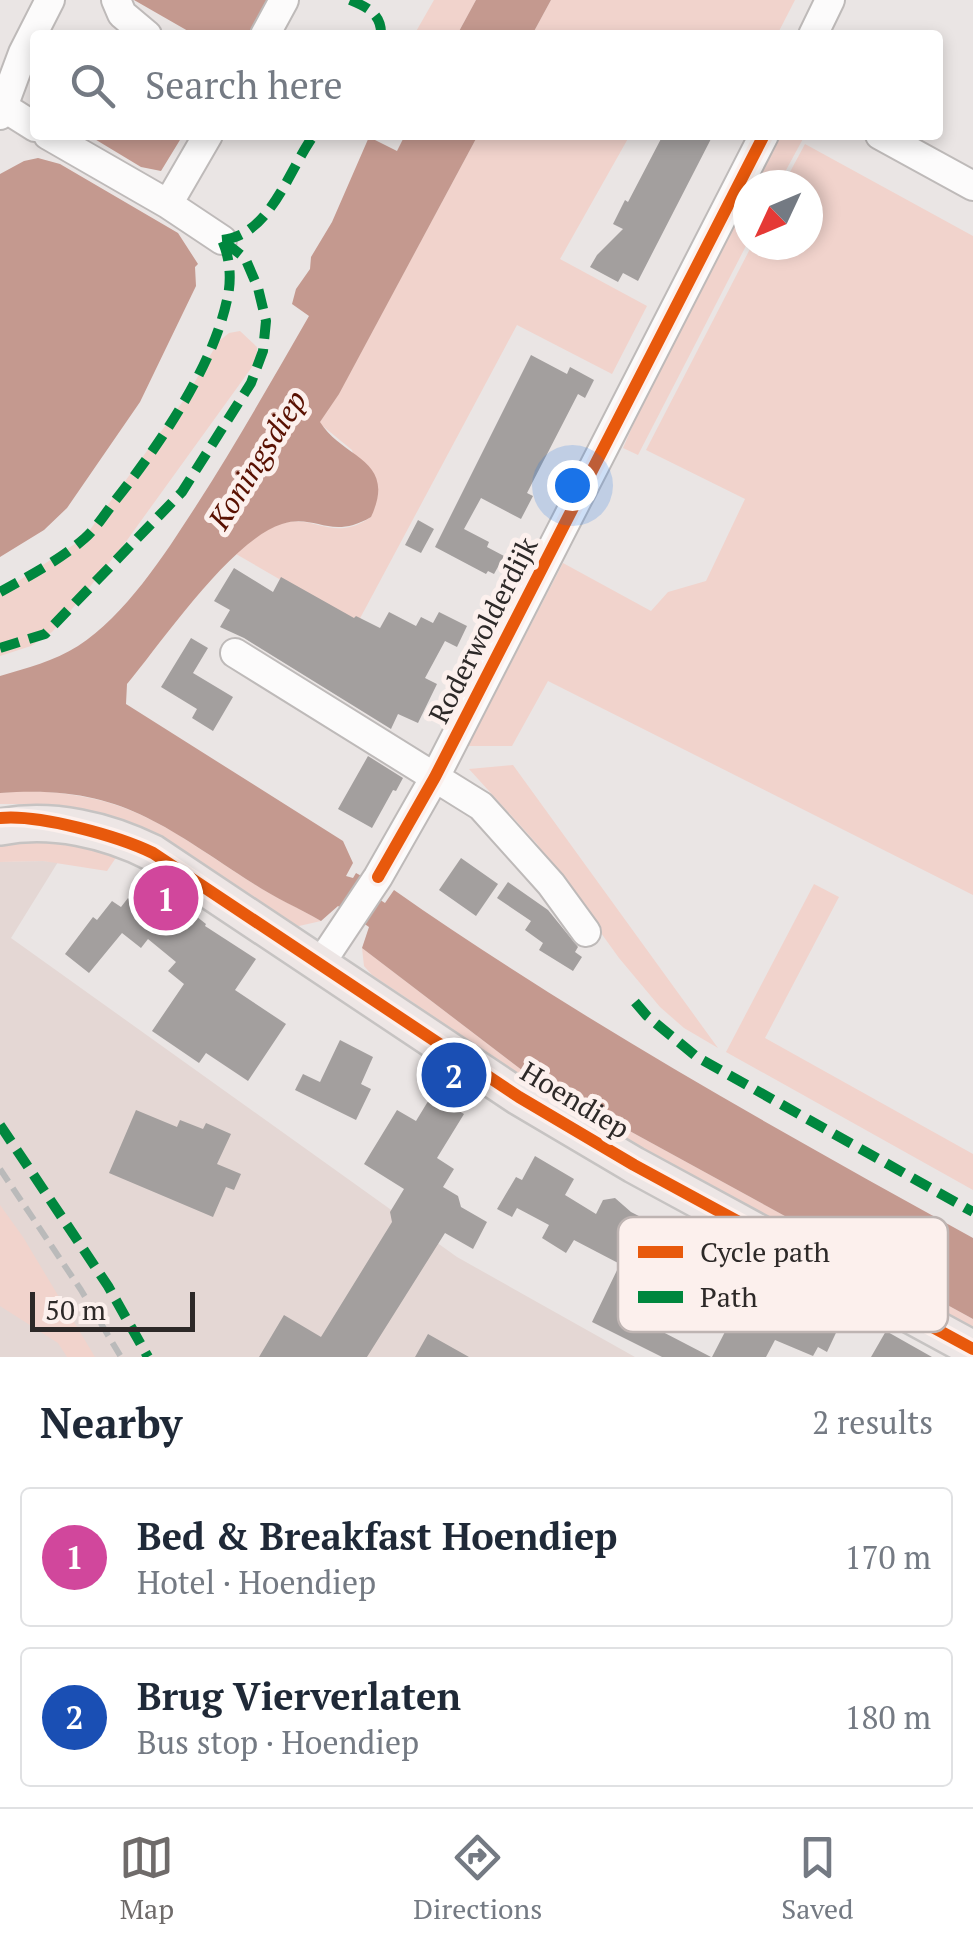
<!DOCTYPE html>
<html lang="en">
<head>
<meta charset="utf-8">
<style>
	body { margin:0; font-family:"PT Serif",serif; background:#f6f6f7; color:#1f2937 }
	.compass { position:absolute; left:733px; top:170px; width:90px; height:90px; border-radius:50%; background:#fff; box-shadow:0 5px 15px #0003; rotate:226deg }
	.scale { position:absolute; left:30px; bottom:25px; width:165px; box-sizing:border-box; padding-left:10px; border:5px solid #2d2928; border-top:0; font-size:28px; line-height:35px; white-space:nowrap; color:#2d2928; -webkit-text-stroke:8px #fcf0ed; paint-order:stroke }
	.you { position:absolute; left:572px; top:485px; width:35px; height:35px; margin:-25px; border:8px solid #fff; border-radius:50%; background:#1a73e8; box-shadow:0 0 0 15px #1a73e833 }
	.badge { display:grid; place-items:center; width:65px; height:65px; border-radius:50%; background:#6f6b6a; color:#fff; font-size:32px; font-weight:700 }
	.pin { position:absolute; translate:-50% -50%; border:5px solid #fff; box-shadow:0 2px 10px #0006 }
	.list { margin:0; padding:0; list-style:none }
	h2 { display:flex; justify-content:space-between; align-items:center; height:130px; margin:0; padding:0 40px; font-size:42px }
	h2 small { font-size:32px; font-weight:400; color:#747a83 }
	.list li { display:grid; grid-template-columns:65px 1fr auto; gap:30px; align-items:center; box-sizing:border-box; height:140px; margin:0 20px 20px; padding:0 20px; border:2px solid #e0e1e3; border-radius:10px }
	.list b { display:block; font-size:38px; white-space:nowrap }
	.list p { margin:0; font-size:32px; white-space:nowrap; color:#747a83 }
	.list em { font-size:32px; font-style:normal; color:#747a83 }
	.icon { flex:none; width:55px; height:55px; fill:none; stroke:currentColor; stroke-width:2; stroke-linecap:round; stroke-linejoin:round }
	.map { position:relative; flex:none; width:973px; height:1357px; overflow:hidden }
	.search { position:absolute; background:#fff; box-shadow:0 5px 15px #0003; left:30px; right:30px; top:30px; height:110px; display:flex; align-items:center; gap:25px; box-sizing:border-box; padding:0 35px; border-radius:10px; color:#747a83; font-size:38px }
	.sheet { height:450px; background:#fff }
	nav { display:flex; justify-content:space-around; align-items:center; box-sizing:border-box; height:140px; border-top:2px solid #e0e1e3; background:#fff; font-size:28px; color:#747a83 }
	nav a { display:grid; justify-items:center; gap:5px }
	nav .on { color:#6f6b6a }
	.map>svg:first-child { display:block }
	.built { fill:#e4d7d4 }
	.green { fill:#f1d3cc }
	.water { fill:#c4998f }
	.building { fill:#a39f9e }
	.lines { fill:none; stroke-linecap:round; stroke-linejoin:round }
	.minor-casing { stroke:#bebab9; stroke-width:32 }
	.major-casing { stroke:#c6c3c2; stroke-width:40 }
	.minor { stroke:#fcfbfb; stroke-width:28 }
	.major { stroke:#ede6e5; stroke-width:35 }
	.rail { stroke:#bababa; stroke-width:6; stroke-dasharray:15 8; stroke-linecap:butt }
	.quiet { stroke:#00873e; stroke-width:10; stroke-dasharray:20 10; stroke-linecap:butt }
	.cycleway-casing { stroke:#fcf0ed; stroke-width:19 }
	.cycleway { stroke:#e8590c; stroke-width:12 }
	.labels { text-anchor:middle; stroke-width:10; stroke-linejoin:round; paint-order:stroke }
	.street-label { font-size:28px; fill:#2d2928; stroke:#fcf0ed }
	.water-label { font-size:30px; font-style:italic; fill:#591001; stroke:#fcf0ed }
	.key { fill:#fcf0ed; stroke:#beb4b2; stroke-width:2.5 }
	.key-label { font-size:28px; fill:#2d2928 }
</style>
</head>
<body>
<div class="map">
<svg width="973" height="1357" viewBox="0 0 973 1357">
	<rect width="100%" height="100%" fill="#eae5e4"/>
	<path class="built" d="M 43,861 L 58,862 L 11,938 L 457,1257 L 635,1357 L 0,1357 L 0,862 Z"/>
	<path class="green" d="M 434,0 L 476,0 L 457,35 L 414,35 Z
		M 551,0 L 795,0 L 777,35 L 532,35 Z
		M 478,135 L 630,135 L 560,259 L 647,306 L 612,374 L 517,325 L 357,624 L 236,554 C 250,542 266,527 284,523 C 318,515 333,543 371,517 L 352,450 L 319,423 L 339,393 Z
		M 776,135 L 805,135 L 778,185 L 749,185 Z
		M 805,144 L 973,236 L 973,895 L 548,681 L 512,746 L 468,746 L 563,563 L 651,611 L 668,592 L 706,581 L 745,499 L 646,450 L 752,245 L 808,245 L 808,185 L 783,185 Z
		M 748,188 L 748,242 L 638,455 L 623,448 L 684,308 Z
		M 240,331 L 257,347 L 257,360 L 125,543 L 72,609 L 52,632 L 31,646 L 0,656 L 0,593 L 84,538 L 186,397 L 218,342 L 229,333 Z
		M 513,765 L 718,1048 L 684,1028 L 660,1007 L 619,958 L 537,844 L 469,769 Z
		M 24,791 C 132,793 169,830 254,884 C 276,898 299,908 321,921 L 299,926 L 288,924 L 102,815 L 38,804 L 0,804 L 0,793 Z
		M 14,832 L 119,853 L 107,871 L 43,861 L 0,862 L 0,835 Z
		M 814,884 L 839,897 L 765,1038 L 973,1154 L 973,1190 L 726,1052 Z
		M 362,948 L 531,1077 L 973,1319 L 973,1334 L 634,1153 L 464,1045 L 414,1003 L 372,975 L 364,966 Z
		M 0,1205 L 23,1237 L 95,1357 L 67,1357 L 58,1343 L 0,1306 Z"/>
	<path class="water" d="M 134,0 L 267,0 L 248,35 L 195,35 Z
		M 476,0 L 551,0 L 532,35 L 457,35 Z
		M 88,135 L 183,135 L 161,171 L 141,167 Z
		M 405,135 L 478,135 L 339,394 L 320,422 C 343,459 398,459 371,517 C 330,541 316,513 282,524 C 231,540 162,642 127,684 L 126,704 L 343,841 L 353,863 L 346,876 L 353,878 L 356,873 L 365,878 L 360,887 L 385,903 L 394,890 C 578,1019 776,1129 973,1238 L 973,1319 L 531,1077 L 362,948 L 369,927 L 338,906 L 321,921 C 299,908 275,898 254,884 C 161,824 118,784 0,793 L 0,676 C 27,668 54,661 78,646 C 126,615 165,554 196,506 C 236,444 272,380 309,316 L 292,304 L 296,289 L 310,269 L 311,257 L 332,222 L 369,137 L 397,151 Z
		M 38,158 L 60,164 L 178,233 L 198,264 L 195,267 L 196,286 L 140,402 L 67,508 L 44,530 L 0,557 L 0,174 L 24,161 Z"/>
	<path class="building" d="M 663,135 L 713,135 L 638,281 L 623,273 L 618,282 L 590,267 L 597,255 L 623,229 L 613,224 L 625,200 L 628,202 Z
		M 531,355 L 567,374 L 570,367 L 594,380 L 585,398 L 578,394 L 527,493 L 533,496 L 521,519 L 481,498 L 464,529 L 489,542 L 487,547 L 504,556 L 494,574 L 488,571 L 486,574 L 435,547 Z
		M 418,520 L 434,529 L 421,553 L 405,545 Z
		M 234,568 L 273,592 L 281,577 L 354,618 L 356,616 L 380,628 L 389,612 L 416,626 L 421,617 L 433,623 L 439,612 L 467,626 L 457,647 L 445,641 L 425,678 L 437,684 L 418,723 L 398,714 L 391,729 L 244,638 L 220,627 L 230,610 L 214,601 Z
		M 191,638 L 208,648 L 193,673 L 233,697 L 213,731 L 192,718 L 197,709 L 161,687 Z
		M 368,756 L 403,778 L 396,791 L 393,790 L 372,828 L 338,809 Z
		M 461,858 L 498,884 L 476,916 L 439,890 Z
		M 152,881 L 206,924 L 205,926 L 256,959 L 235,990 L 286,1024 L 248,1081 L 206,1053 L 199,1063 L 152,1031 L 184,984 L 168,971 L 176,962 L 148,939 L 141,948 L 122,933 L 89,973 L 65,954 L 93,917 L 97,920 L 112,901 L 121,907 L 128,898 L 135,904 Z
		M 508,882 L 548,910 L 578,947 L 575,952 L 582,957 L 573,971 L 539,950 L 543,943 L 525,930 L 531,921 L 497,898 Z
		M 340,1040 L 373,1057 L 361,1084 L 371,1089 L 356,1120 L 295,1090 L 303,1074 L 320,1082 Z
		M 430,1098 L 437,1098 L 464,1114 L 437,1158 L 454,1169 L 443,1187 L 458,1196 L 461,1207 L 487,1222 L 473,1249 L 445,1233 L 367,1357 L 259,1357 L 284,1315 L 321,1337 L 392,1222 L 390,1212 L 404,1189 L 364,1164 L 397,1110 L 416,1121 Z
		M 136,1110 L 177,1127 L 180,1120 L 203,1129 L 206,1123 L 231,1134 L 217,1164 L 241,1174 L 234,1190 L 226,1187 L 213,1217 L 109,1173 Z
		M 535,1156 L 574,1179 L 565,1195 L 596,1214 L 603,1200 L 615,1198 L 631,1212 L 842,1320 L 827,1352 L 818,1347 L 813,1356 L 775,1340 L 766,1357 L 712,1357 L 728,1326 L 705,1313 L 712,1300 L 659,1274 L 654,1276 L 634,1317 L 711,1357 L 662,1357 L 592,1322 L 620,1264 L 574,1240 L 566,1253 L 542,1238 L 549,1225 L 517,1208 L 512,1217 L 497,1209 L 516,1177 L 522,1180 Z
		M 886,1331 L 932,1357 L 871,1357 Z
		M 428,1334 L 469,1357 L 415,1357 Z"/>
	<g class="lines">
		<defs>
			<path id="minor" d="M 116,0 L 122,14 L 147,35
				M 265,35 L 284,0
				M 813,35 L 830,0
				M 5,108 L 35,127
				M 0,115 L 23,53 L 50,0
				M 48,135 L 168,204 L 222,240
				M 880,135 L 973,186
				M 168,204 L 208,135
				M 235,653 L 481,806 L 551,884 L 586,932
				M 320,964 L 378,877 L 435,777 L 764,135"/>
			<path id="major" d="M 0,827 C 52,817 107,830 153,853 L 519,1097 L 634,1165 L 973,1349"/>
		</defs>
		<use href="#minor" class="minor-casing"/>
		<use href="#major" class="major-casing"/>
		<use href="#minor" class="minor"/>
		<use href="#major" class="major"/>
		<path class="rail" d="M 0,1169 L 81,1290 L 121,1357"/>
		<path class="quiet" d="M 350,0 C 367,7 382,14 381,35
			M 222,240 C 270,236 289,169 314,135
			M 0,592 C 29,576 60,560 85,538 C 96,528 105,514 114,502 C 158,447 212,369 227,300 C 232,280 230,258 222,240
			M 0,648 L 45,634 L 182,492 L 251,383 L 263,351 L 266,321 L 258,288 L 245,258 L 222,240
			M 635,1002 L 647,1016 L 697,1057 L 973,1212
			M 0,1125 L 108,1286 L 148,1357"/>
		<defs>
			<path id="cycleway" d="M 0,818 C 39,814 118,836 153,853 L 519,1097 L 634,1165 L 973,1349
				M 378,877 L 435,777 L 764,135"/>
		</defs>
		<use href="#cycleway" class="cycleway-casing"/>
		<use href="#cycleway" class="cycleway"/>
	</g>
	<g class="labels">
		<g class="street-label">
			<text transform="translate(483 630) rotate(-63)" y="10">Roderwolderdijk</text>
			<text transform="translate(575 1100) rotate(31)" y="10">Hoendiep</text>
		</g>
		<g class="water-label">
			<text transform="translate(258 460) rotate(-58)" y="10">Koningsdiep</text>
		</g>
	</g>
	<rect x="618" y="1217" width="330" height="115" rx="15" class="key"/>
	<rect x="638" y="1246" width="45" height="12" fill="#e8590c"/>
	<rect x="638" y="1291" width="45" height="12" fill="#00873e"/>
	<g class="key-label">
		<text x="700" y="1262">Cycle path</text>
		<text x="700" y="1307">Path</text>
	</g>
</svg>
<svg class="compass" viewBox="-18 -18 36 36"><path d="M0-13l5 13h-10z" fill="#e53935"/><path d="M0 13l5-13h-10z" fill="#747a83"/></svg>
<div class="scale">50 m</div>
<div class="you"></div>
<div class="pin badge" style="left:166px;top:898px;background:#d1479c">1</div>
<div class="pin badge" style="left:454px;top:1075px;background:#1a4fb4">2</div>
<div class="search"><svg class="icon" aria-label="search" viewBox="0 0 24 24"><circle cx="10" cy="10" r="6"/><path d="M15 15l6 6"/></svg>Search here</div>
</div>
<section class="sheet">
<h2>Nearby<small>2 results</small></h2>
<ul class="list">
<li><span class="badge" style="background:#d1479c">1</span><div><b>Bed &amp; Breakfast Hoendiep</b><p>Hotel · Hoendiep</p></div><em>170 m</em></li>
<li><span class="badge" style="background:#1a4fb4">2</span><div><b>Brug Vierverlaten</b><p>Bus stop · Hoendiep</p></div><em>180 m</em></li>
</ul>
</section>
<nav>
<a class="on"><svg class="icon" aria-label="map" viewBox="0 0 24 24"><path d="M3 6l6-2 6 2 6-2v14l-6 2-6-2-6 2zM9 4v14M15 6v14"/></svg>Map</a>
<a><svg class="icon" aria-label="directions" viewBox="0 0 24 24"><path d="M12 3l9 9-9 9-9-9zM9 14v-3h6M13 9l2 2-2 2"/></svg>Directions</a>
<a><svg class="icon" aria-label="saved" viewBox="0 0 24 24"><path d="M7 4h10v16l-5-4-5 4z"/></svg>Saved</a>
</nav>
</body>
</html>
